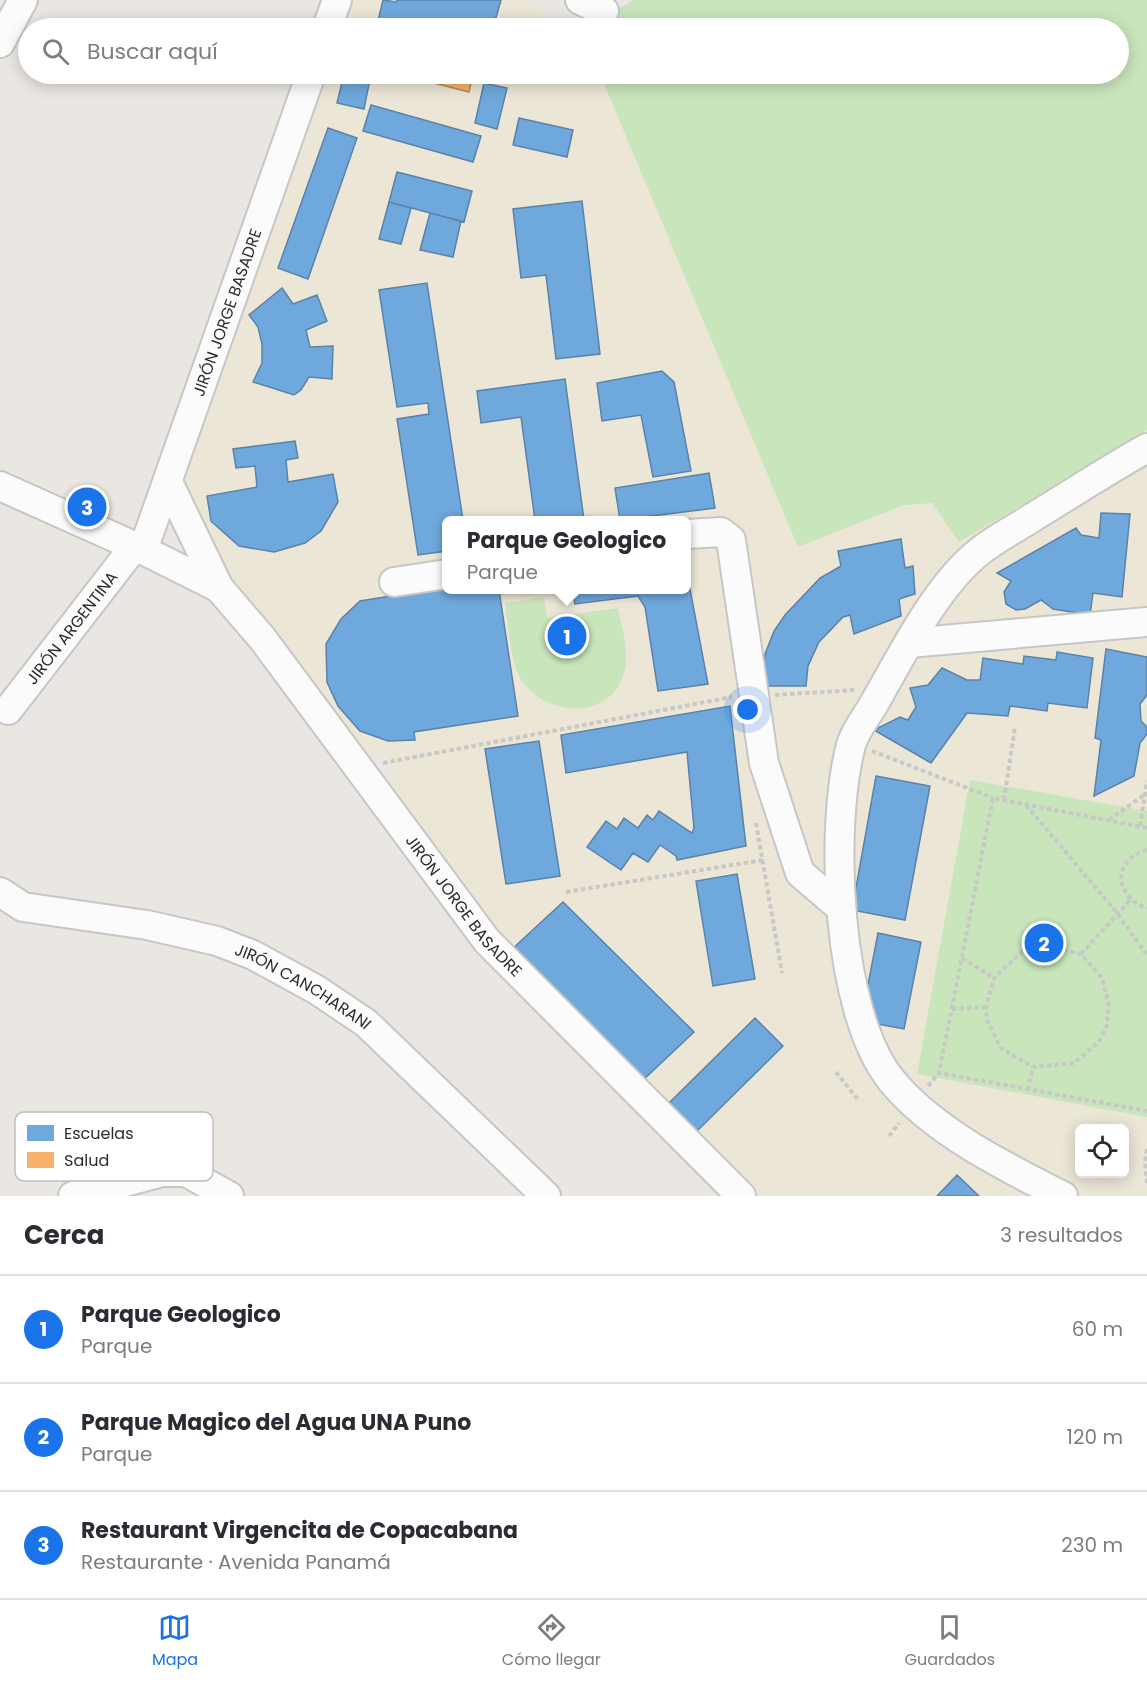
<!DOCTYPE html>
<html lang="es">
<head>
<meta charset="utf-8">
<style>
	body { margin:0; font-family:Poppins,sans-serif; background:#f2f2f3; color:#2b2b33 }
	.controls { position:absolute; right:18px; bottom:18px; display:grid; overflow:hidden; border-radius:9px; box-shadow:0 3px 15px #0003 }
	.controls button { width:54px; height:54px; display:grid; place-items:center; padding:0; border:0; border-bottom:2px solid #e1e1e2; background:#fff; color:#2b2b33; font:30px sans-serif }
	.you { position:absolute; left:748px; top:710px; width:21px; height:21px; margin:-15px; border:4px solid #fff; border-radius:50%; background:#1a73e8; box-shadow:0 0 0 9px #1a73e833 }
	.badge { display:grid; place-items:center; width:39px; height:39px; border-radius:50%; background:#1a73e8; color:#fff; font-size:20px; font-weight:700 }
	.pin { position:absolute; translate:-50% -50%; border:3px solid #fff; box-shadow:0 2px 6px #0006 }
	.popup { position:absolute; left:442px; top:516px; width:249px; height:78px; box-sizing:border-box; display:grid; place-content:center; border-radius:9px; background:#fff; filter:drop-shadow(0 2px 4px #0005); font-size:20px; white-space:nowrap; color:#7c7c81 }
	.popup b { font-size:22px; color:#2b2b33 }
	.popup::after { content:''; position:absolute; left:50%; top:100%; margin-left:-12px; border:12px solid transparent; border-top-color:#fff }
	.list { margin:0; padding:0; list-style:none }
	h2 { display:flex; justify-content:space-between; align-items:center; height:78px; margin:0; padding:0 24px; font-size:26px }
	h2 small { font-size:20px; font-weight:400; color:#7c7c81 }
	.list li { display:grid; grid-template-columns:39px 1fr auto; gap:18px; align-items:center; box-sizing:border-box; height:108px; padding:0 24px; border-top:2px solid #e1e1e2 }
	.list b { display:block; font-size:22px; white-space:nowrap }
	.list p { margin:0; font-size:20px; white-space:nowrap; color:#7c7c81 }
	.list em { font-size:20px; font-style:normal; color:#7c7c81 }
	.icon { flex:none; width:33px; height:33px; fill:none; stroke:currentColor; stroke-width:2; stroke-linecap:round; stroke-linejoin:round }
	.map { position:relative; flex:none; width:1147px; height:1196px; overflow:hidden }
	.search { position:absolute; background:#fff; box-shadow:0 3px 15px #0003; left:18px; right:18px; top:18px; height:66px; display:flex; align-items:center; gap:15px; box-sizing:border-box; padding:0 21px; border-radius:33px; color:#7c7c81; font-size:22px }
	.sheet { height:402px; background:#fff }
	nav { display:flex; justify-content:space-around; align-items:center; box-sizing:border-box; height:84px; border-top:2px solid #e1e1e2; background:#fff; font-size:16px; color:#7c7c81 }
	nav a { display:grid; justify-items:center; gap:3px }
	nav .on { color:#1a73e8 }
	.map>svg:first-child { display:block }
	.education { fill:#ece6d7; fill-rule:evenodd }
	.green { fill:#c8e5bb }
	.schools { fill:#6fa8dc; stroke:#5b82a7; stroke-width:1.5 }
	.health { fill:#f6b26b; stroke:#b98a58; stroke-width:1.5 }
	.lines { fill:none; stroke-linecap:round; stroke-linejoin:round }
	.minor-casing { stroke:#c7c6c6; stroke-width:32 }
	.path { stroke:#c8c8c7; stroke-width:4; stroke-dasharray:4.5 3; stroke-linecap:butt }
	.minor { stroke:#fcfbfb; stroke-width:28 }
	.labels { text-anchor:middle; stroke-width:6; stroke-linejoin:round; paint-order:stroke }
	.street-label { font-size:16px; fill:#2b2b2b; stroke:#fff }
	.key { fill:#fff; stroke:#bfbfbf; stroke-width:1.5 }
	.key-label { font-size:16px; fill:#2b2b2b }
</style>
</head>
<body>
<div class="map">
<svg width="1147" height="1196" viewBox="0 0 1147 1196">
	<rect width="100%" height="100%" fill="#eae7e2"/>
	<path class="education" d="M 354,0 L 519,0 L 577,28 L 344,28 Z
		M 633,0 L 1147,0 L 1147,1196 L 753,1196 L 491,932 L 393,796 L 394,767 L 385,752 L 363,754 L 175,502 L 328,74 L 1118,74 L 1118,28 L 587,28 ZM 447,520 L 687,520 L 687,590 L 447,590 ZM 1080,1128 L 1124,1128 L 1124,1174 L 1080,1174 Z"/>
	<path class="green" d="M 633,0 L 1147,0 L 1147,430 L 959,542 L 932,503 L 904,505 L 798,547 L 600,74 L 1118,74 L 1118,28 L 587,28 Z
		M 544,597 L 547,618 L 618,608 C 622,628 630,653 624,673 C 611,719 551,718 524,684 C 510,667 508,625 505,603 Z
		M 970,780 L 1147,811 L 1147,1117 L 917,1074 Z"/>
	<path class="schools" d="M 383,0 L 396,2 L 397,0 L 501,0 L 493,28 L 388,28 L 377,25 Z
		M 344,74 L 371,74 L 364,109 L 337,103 Z
		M 484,83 L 507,88 L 497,129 L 475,123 Z
		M 371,105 L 481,136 L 473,162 L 363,131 Z
		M 519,118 L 573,130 L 567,157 L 513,145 Z
		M 328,128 L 357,138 L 308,279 L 278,268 Z
		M 397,172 L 472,191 L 464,222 L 389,202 Z
		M 582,201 L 600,354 L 556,359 L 546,275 L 521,278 L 513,209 Z
		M 389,202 L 411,208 L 401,244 L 379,239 Z
		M 430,213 L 461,221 L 453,257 L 420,250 Z
		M 427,283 L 463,520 L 447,520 L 447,551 L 418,555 L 397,419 L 429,414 L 428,403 L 397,407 L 379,290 Z
		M 282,288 L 293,304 L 317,295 L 327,321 L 306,330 L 310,347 L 333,346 L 332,379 L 309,377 L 301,390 L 294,395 L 253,382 L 262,363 L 262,344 L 258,327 L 249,315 Z
		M 662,371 L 674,382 L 691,471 L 653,477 L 641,415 L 602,421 L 597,383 Z
		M 565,379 L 584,520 L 535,520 L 521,417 L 481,423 L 477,391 Z
		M 295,441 L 298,458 L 286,460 L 288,482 L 333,474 L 338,502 L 321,531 L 305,543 L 274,552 L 239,546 L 211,521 L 207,496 L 257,487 L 255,466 L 236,468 L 233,449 Z
		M 709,473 L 715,508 L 620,520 L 615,488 Z
		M 1101,513 L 1130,514 L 1122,597 L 1093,593 L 1090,615 L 1053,609 L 1041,600 L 1025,609 L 1016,610 L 1006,604 L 1004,592 L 1011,581 L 997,573 L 1076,528 L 1081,535 L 1099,538 Z
		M 901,539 L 905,568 L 913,566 L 915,594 L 899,599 L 901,616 L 854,634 L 850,615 L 843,617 L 819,642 L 808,666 L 806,686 L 762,686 L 765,654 L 774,631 L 785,615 L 820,578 L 841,566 L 838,551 Z
		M 687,573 L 708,684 L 658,691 L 645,607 L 638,596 L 575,604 L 572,590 L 687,590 Z
		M 447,587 L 447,590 L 499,590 L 518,716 L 414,732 L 415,740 L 388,741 L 360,731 L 338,706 L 327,682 L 326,644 L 341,619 L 360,601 Z
		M 1106,649 L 1147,657 L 1147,695 L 1140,704 L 1141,721 L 1147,727 L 1147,734 L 1140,743 L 1134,776 L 1094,796 L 1101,740 L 1095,738 Z
		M 1057,652 L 1093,658 L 1087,708 L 1048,703 L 1047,711 L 1010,706 L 1008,716 L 967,713 L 931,763 L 874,730 L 900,717 L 908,720 L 916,707 L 910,688 L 928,685 L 942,668 L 967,680 L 980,680 L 983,658 L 1023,664 L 1024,656 L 1056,660 Z
		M 730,706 L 746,846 L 677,860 L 676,856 L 660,845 L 648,862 L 633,853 L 621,870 L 587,847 L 606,821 L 617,829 L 624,818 L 638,828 L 647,815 L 653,820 L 659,811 L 692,833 L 694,828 L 687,752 L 566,773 L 561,735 Z
		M 539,741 L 560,876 L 506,884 L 485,749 Z
		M 876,776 L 930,786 L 905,920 L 852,910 Z
		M 737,874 L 755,979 L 713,986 L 696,881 Z
		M 563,902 L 694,1032 L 640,1083 L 510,951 Z
		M 878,933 L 921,942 L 904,1029 L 861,1021 Z
		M 755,1018 L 783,1046 L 697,1131 L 669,1103 Z
		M 957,1175 L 979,1196 L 937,1196 Z"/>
	<path class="health" d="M 399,74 L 473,74 L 469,92 Z"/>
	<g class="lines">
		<defs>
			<g id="minor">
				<path d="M 580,0 L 604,11"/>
				<path d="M 327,28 L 337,0"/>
				<path d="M 0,43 L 23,0"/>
				<path id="s1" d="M 168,482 L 219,588 L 262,638 L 487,941 L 741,1196"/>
				<path d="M 0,486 L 143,550 L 219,588"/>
				<path d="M 687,534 L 721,532 L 731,540 L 764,763 L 800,873 L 841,908"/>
				<path id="s2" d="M 143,550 L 311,74"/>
				<path d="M 394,582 L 447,574"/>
				<path d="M 909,643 L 1147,622"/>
				<path id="s3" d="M 8,710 L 134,547"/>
				<path id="s4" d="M 0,892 L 23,907 L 147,925 L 217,941 L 253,955 L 317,990 L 366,1023 L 546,1196"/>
				<path d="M 73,1196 L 162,1172 L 186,1172 L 229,1196"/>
				<path d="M 1063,1196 C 1005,1167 933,1131 892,1081 C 836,1013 829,828 851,745 C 855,730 868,715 875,702 C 902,655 936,586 979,552 C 995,539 1015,529 1033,517 C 1071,494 1108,470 1147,448"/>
			</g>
		</defs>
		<use href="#minor" class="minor-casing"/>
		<path class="path" d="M 775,695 L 855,690
			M 872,751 L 993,798
			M 383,763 L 732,697
			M 1004,800 L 1015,727
			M 1026,805 L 1117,913 L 1147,955
			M 1109,820 L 1144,795
			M 756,823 L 782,973
			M 1140,826 L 1147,781
			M 1147,828 L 993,798 L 939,1073 L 1147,1111
			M 1147,850 C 1123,855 1112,879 1131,899 C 1134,903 1142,906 1147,908
			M 566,892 L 763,860
			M 1081,954 L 1131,899
			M 962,958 L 994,978
			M 952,1009 L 986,1007
			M 836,1072 L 859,1101
			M 928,1086 L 939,1073
			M 1028,1090 L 1033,1067 L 1074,1063 L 1099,1042 L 1106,1028 L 1109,1006 L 1102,978 L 1081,954 L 1053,947 L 1023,951 L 994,978 L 986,1007 L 987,1020 L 1001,1048 L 1033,1067
			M 889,1136 L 899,1123
			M 1147,1149 L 1145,1162 L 1147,1183"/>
		<use href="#minor" class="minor"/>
	</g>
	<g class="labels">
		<g class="street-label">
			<text dy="6" stroke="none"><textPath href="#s2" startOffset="252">JIRÓN JORGE BASADRE</textPath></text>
			<text dy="6" stroke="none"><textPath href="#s3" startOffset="104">JIRÓN ARGENTINA</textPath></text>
			<text dy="6" stroke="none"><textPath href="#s1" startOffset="519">JIRÓN JORGE BASADRE</textPath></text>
			<text dy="6" stroke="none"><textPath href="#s4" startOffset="322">JIRÓN CANCHARANI</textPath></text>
		</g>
	</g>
	<rect x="15" y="1112" width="198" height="69" rx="9" class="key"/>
	<rect x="27" y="1125" width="27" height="16" fill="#6fa8dc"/>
	<rect x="27" y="1152" width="27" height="16" fill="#f6b26b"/>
	<g class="key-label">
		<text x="64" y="1139">Escuelas</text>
		<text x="64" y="1166">Salud</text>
	</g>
</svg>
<div class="controls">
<button><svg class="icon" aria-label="locate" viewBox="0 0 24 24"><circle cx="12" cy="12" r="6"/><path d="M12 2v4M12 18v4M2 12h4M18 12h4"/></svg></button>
</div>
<div class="you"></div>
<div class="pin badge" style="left:567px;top:636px">1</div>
<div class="popup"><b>Parque Geologico</b>Parque</div>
<div class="pin badge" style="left:1044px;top:943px">2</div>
<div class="pin badge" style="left:87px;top:507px">3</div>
<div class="search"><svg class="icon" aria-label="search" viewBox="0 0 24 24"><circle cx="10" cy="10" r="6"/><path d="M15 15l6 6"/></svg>Buscar aquí</div>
</div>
<section class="sheet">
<h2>Cerca<small>3 resultados</small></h2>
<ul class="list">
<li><span class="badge">1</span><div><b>Parque Geologico</b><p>Parque</p></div><em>60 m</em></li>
<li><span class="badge">2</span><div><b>Parque Magico del Agua UNA Puno</b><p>Parque</p></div><em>120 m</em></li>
<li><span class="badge">3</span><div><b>Restaurant Virgencita de Copacabana</b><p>Restaurante · Avenida Panamá</p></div><em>230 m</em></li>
</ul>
</section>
<nav>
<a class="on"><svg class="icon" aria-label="map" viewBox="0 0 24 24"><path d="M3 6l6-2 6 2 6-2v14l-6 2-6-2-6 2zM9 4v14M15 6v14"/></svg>Mapa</a>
<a><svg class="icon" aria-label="directions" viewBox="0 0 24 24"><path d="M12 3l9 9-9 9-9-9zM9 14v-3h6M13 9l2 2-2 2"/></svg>Cómo llegar</a>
<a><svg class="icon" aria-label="saved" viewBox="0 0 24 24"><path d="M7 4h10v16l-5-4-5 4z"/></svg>Guardados</a>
</nav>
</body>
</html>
